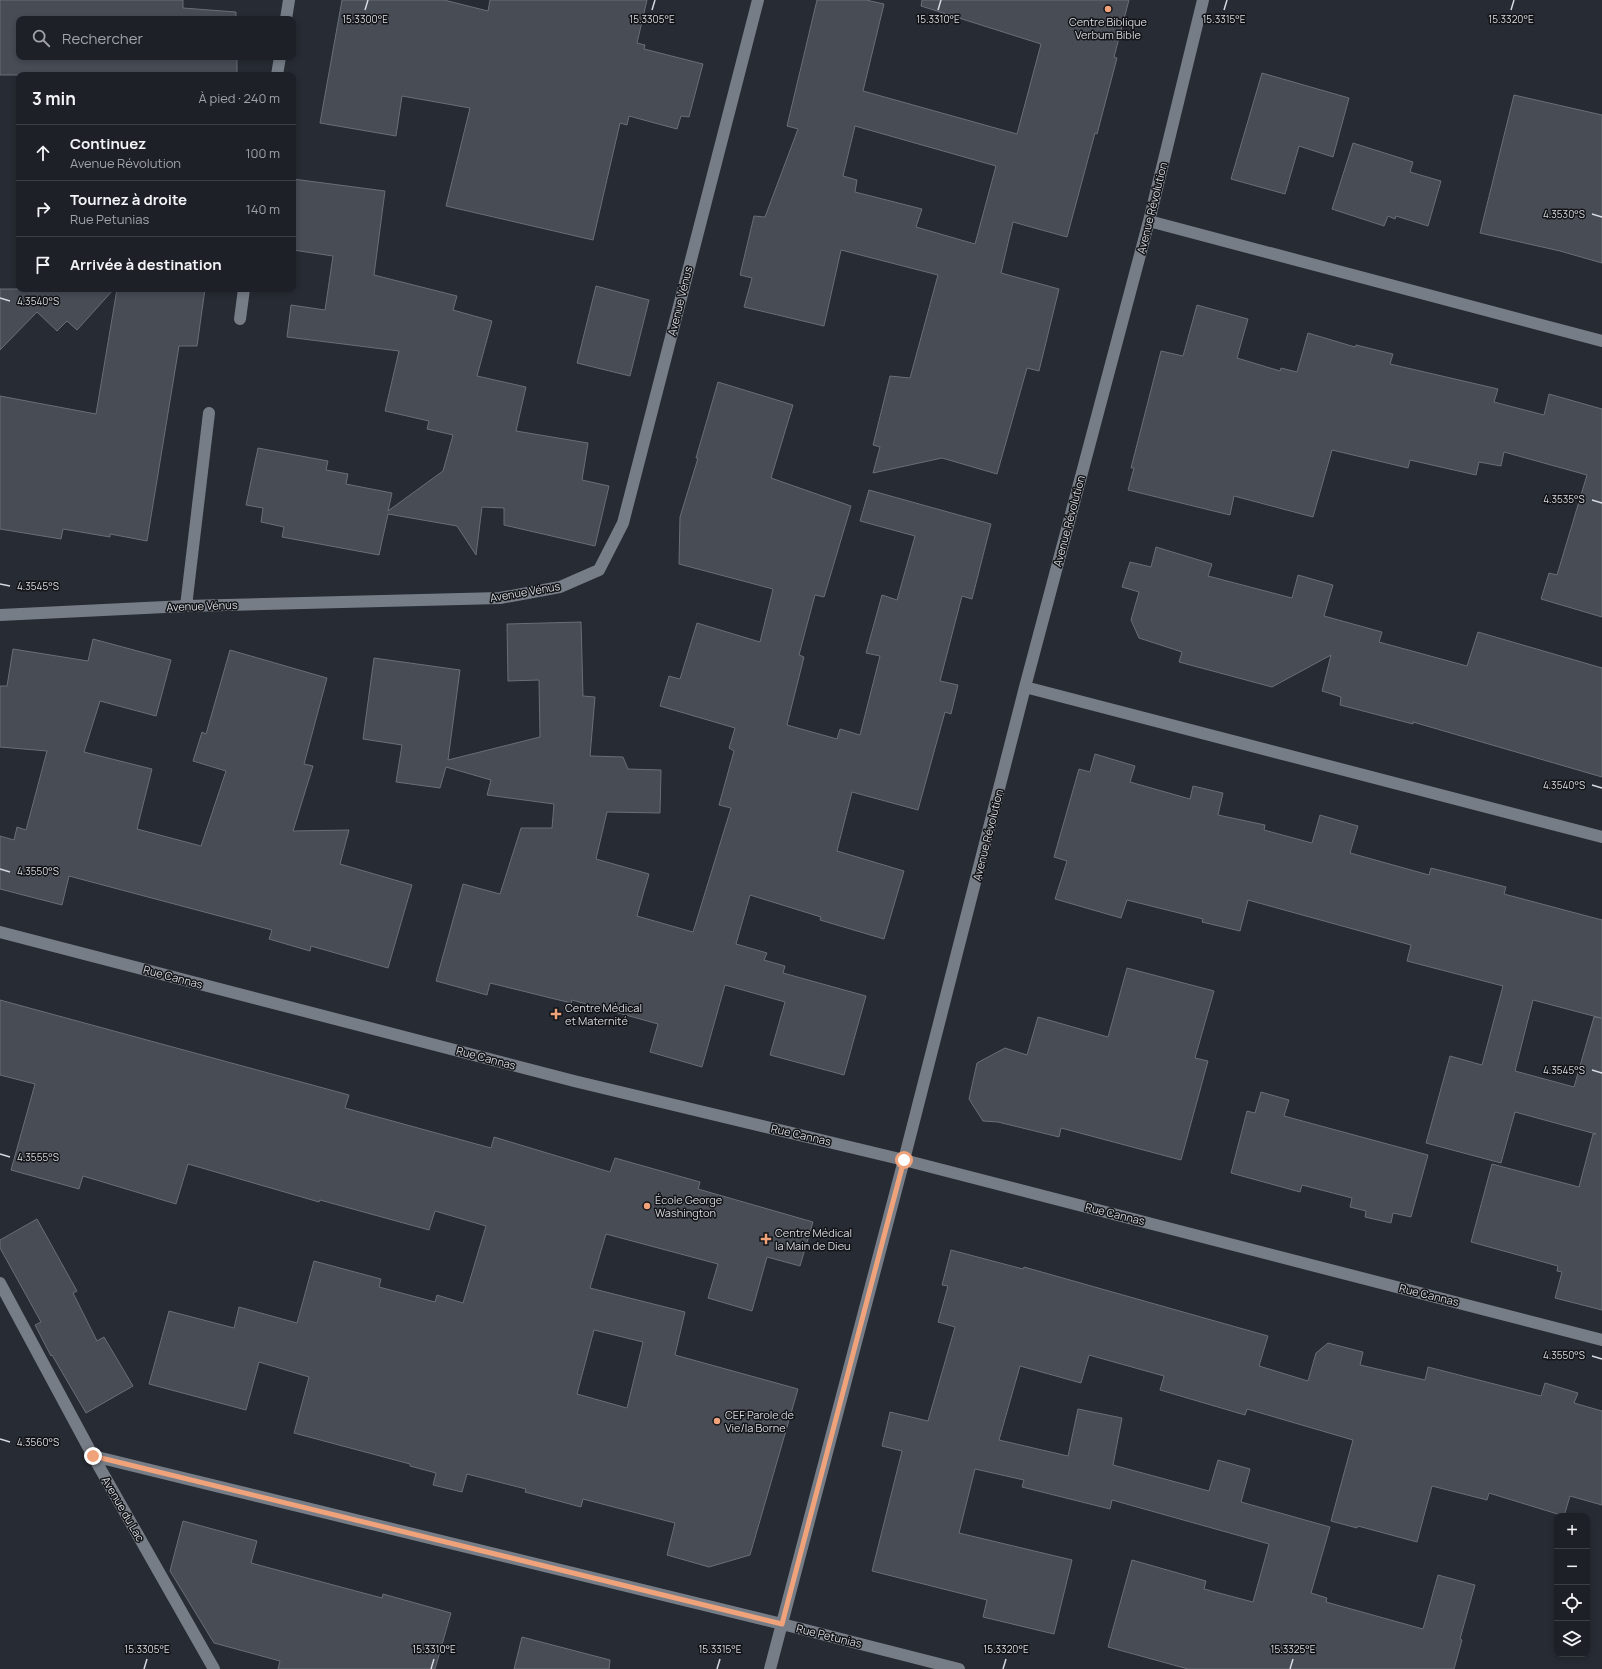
<!DOCTYPE html>
<html lang="fr">
<head>
<meta charset="utf-8">
<style>
	body { margin:0; font-family:Manrope,sans-serif; background:#2a2d32; color:#f1f3f6 }
	.controls { position:absolute; right:12px; bottom:12px; display:grid; overflow:hidden; border-radius:8px; box-shadow:0 2px 6px #0003 }
	.controls button { width:36px; height:36px; display:grid; place-items:center; padding:0; border:0; border-bottom:1px solid #3b3e43; background:#1d2026; color:#f1f3f6; font:20px sans-serif }
	.stop { position:absolute; width:12px; height:12px; margin:-9px; border:3px solid #f0a27a; border-radius:50%; background:#fff }
	.stop.end { background:#f0a27a; border-color:#fff; box-shadow:0 1px 4px #0008 }
	.list { margin:0; padding:0; list-style:none }
	h2 { display:flex; justify-content:space-between; align-items:center; height:52px; margin:0; padding:0 16px; font-size:17px }
	h2 small { font-size:13px; font-weight:400; color:#a0a3a7 }
	.list li { display:grid; grid-template-columns:26px 1fr auto; gap:12px; align-items:center; box-sizing:border-box; height:56px; padding:0 16px; border-top:1px solid #3b3e43 }
	.list b { display:block; font-size:15px; white-space:nowrap }
	.list p { margin:0; font-size:13px; white-space:nowrap; color:#a0a3a7 }
	.list em { font-size:13px; font-style:normal; color:#a0a3a7 }
	.icon { flex:none; width:22px; height:22px; fill:none; stroke:currentColor; stroke-width:2; stroke-linecap:round; stroke-linejoin:round }
	.map { position:relative; flex:none; width:1602px; height:1669px; overflow:hidden }
	.search { position:absolute; background:#1d2026; box-shadow:0 2px 6px #0003; left:16px; top:16px; width:280px; height:44px; display:flex; align-items:center; gap:10px; box-sizing:border-box; padding:0 14px; border-radius:8px; color:#a0a3a7; font-size:15px }
	.panel { position:absolute; background:#1d2026; box-shadow:0 2px 6px #0003; left:16px; top:72px; width:280px; height:220px; border-radius:8px }
	.map>svg:first-child { display:block }
	.building { fill:#474c55; stroke:#696e77; fill-rule:evenodd }
	.lines { fill:none; stroke-linecap:round; stroke-linejoin:round }
	.minor { stroke:#777d87; stroke-width:12 }
	.route { stroke:#f0a27a; stroke-width:5 }
	.ticks { fill:none; stroke:#d6d9df; stroke-width:1.5 }
	.poi-dot { fill:#f0a27a; stroke:#121417; stroke-width:1.5 }
	.labels { text-anchor:middle; stroke-width:3; stroke-linejoin:round; paint-order:stroke }
	.poi-label { font-size:11px; fill:#d6d9df; stroke:#121417; text-anchor:start }
	.street-label { font-size:11px; fill:#d6d9df; stroke:#121417 }
	.ticks-label { font-size:10px; text-anchor:middle; fill:#d6d9df; stroke:#121417; stroke-width:3; stroke-linejoin:round; paint-order:stroke }
</style>
</head>
<body>
<div class="map">
<svg width="1602" height="1669" viewBox="0 0 1602 1669">
	<rect width="100%" height="100%" fill="#272b33"/>
	<path class="building" d="M 0,0 L 183,0 L 183,8 L 236,12 L 236,19 L 19,19 L 19,57 L 237,57 L 237,75 L 0,75 Z
		M 342,0 L 444,0 L 488,11 L 490,0 L 647,0 L 637,43 L 645,45 L 644,49 L 703,64 L 689,117 L 681,116 L 677,129 L 629,116 L 627,125 L 620,123 L 593,240 L 446,206 L 470,108 L 402,96 L 396,136 L 320,123 Z
		M 817,0 L 866,0 L 884,4 L 863,91 L 1017,134 L 1041,44 L 921,6 L 922,0 L 1129,0 L 1114,57 L 1117,58 L 1097,134 L 1095,133 L 1067,237 L 1013,222 L 1001,273 L 1059,289 L 1039,371 L 1027,368 L 997,474 L 942,458 L 873,473 L 880,447 L 873,445 L 890,376 L 910,378 L 938,275 L 841,250 L 824,326 L 744,307 L 752,278 L 740,275 L 754,216 L 765,217 L 798,129 L 787,126 ZM 855,126 L 996,166 L 975,244 L 916,227 L 922,209 L 855,192 L 857,180 L 843,176 Z
		M 1262,73 L 1349,98 L 1333,157 L 1299,146 L 1285,194 L 1231,179 Z
		M 1514,95 L 1602,115 L 1602,263 L 1560,251 L 1480,233 Z
		M 1353,143 L 1413,162 L 1410,172 L 1441,181 L 1428,226 L 1396,216 L 1395,219 L 1388,216 L 1384,226 L 1332,209 Z
		M 293,179 L 385,191 L 374,275 L 457,296 L 453,310 L 492,321 L 477,376 L 526,387 L 516,431 L 588,443 L 582,480 L 609,486 L 595,546 L 504,525 L 504,508 L 482,507 L 476,555 L 457,526 L 388,514 L 379,555 L 282,537 L 284,527 L 261,522 L 263,508 L 246,505 L 258,448 L 328,461 L 326,470 L 348,474 L 346,484 L 392,493 L 388,511 L 443,471 L 453,435 L 427,429 L 429,421 L 385,411 L 399,351 L 287,337 L 291,305 L 325,310 L 333,256 L 293,250 Z
		M 596,286 L 649,300 L 630,376 L 577,363 Z
		M 0,289 L 114,289 L 77,330 L 67,321 L 57,331 L 37,312 L 0,350 Z
		M 117,289 L 205,289 L 197,346 L 179,346 L 147,541 L 110,534 L 110,537 L 63,529 L 61,539 L 0,529 L 0,396 L 96,414 Z
		M 1197,305 L 1248,319 L 1237,358 L 1280,371 L 1281,368 L 1297,372 L 1308,333 L 1355,347 L 1356,345 L 1393,354 L 1390,364 L 1498,389 L 1494,402 L 1544,415 L 1549,394 L 1602,409 L 1602,617 L 1541,599 L 1549,573 L 1557,575 L 1587,475 L 1504,452 L 1501,466 L 1479,462 L 1476,475 L 1410,460 L 1408,468 L 1332,450 L 1313,517 L 1234,496 L 1230,515 L 1128,490 L 1134,468 L 1131,468 L 1161,351 L 1183,356 Z
		M 718,382 L 793,405 L 771,478 L 851,506 L 824,597 L 815,595 L 799,655 L 804,657 L 787,725 L 837,739 L 840,729 L 860,735 L 880,656 L 866,653 L 882,595 L 897,600 L 915,536 L 860,521 L 869,490 L 991,524 L 972,599 L 962,596 L 940,681 L 958,685 L 951,714 L 945,712 L 918,810 L 852,792 L 837,851 L 904,871 L 884,939 L 820,920 L 821,917 L 750,895 L 736,944 L 767,953 L 764,960 L 785,966 L 783,973 L 866,996 L 844,1075 L 770,1055 L 785,1002 L 725,985 L 702,1067 L 650,1052 L 658,1024 L 572,1000 L 571,1003 L 490,983 L 487,995 L 436,981 L 463,884 L 500,894 L 521,828 L 552,828 L 554,804 L 487,795 L 491,780 L 446,767 L 440,788 L 396,782 L 402,745 L 363,739 L 374,658 L 460,670 L 448,760 L 540,737 L 539,680 L 508,681 L 507,624 L 581,622 L 583,696 L 595,697 L 590,756 L 623,757 L 628,769 L 661,770 L 660,813 L 607,812 L 596,859 L 649,874 L 637,916 L 693,932 L 731,808 L 719,805 L 734,751 L 729,748 L 735,728 L 660,706 L 669,676 L 680,679 L 697,623 L 760,642 L 773,589 L 679,564 L 680,517 L 698,458 L 696,458 Z
		M 1156,547 L 1212,564 L 1208,576 L 1292,598 L 1298,575 L 1333,585 L 1324,616 L 1382,632 L 1379,642 L 1467,666 L 1478,632 L 1602,668 L 1602,777 L 1413,722 L 1413,724 L 1340,705 L 1341,697 L 1322,691 L 1331,655 L 1272,687 L 1179,662 L 1182,652 L 1139,638 L 1131,620 L 1139,592 L 1122,587 L 1130,562 L 1151,567 Z
		M 93,639 L 171,660 L 156,716 L 100,701 L 84,752 L 152,769 L 137,829 L 201,846 L 226,771 L 193,761 L 202,732 L 206,734 L 230,650 L 327,678 L 304,764 L 313,766 L 293,831 L 349,830 L 340,864 L 412,885 L 388,968 L 311,946 L 310,951 L 269,939 L 272,930 L 69,876 L 62,905 L 0,889 L 0,836 L 14,840 L 17,827 L 26,830 L 47,751 L 0,747 L 0,686 L 7,686 L 13,649 L 88,661 Z
		M 1095,754 L 1135,766 L 1130,782 L 1190,799 L 1193,786 L 1223,793 L 1218,815 L 1265,825 L 1264,830 L 1312,843 L 1320,815 L 1358,826 L 1350,853 L 1429,875 L 1431,868 L 1506,887 L 1504,894 L 1602,920 L 1602,1310 L 1555,1298 L 1562,1272 L 1557,1271 L 1558,1266 L 1471,1242 L 1492,1164 L 1579,1187 L 1593,1134 L 1596,1134 L 1515,1112 L 1501,1163 L 1426,1143 L 1450,1056 L 1482,1065 L 1503,986 L 1407,961 L 1411,945 L 1248,900 L 1240,931 L 1202,922 L 1203,919 L 1127,900 L 1121,918 L 1055,899 L 1067,861 L 1054,857 L 1079,769 L 1090,772 ZM 1533,1000 L 1601,1018 L 1594,1017 L 1574,1087 L 1515,1071 Z
		M 1127,968 L 1214,991 L 1195,1058 L 1208,1061 L 1181,1160 L 1061,1128 L 1059,1137 L 998,1122 L 983,1121 L 969,1099 L 977,1063 L 1005,1048 L 1027,1055 L 1038,1017 L 1108,1037 Z
		M 0,1000 L 349,1095 L 345,1108 L 491,1148 L 494,1137 L 610,1172 L 615,1158 L 700,1182 L 698,1189 L 813,1222 L 800,1266 L 767,1257 L 752,1311 L 708,1298 L 718,1264 L 606,1234 L 590,1288 L 685,1312 L 675,1355 L 798,1389 L 750,1555 L 709,1567 L 667,1555 L 675,1523 L 583,1499 L 581,1507 L 525,1492 L 526,1489 L 467,1474 L 462,1492 L 433,1485 L 436,1473 L 410,1466 L 410,1464 L 294,1433 L 309,1377 L 259,1362 L 246,1410 L 149,1384 L 169,1311 L 234,1328 L 239,1307 L 297,1323 L 314,1261 L 381,1279 L 379,1287 L 435,1302 L 437,1295 L 463,1303 L 486,1226 L 435,1211 L 429,1230 L 320,1200 L 319,1202 L 188,1164 L 176,1204 L 83,1176 L 79,1189 L 11,1170 L 35,1084 L 0,1075 ZM 594,1330 L 643,1342 L 627,1408 L 577,1394 Z
		M 1261,1092 L 1289,1100 L 1284,1116 L 1428,1155 L 1411,1217 L 1393,1213 L 1391,1223 L 1365,1217 L 1366,1211 L 1350,1207 L 1352,1198 L 1302,1185 L 1300,1192 L 1231,1173 L 1247,1111 L 1255,1113 Z
		M 37,1219 L 77,1291 L 73,1293 L 97,1341 L 104,1337 L 133,1386 L 86,1413 L 52,1355 L 51,1356 L 35,1325 L 41,1322 L 0,1248 L 0,1240 Z
		M 951,1250 L 1023,1269 L 1024,1267 L 1268,1336 L 1259,1366 L 1308,1381 L 1316,1353 L 1328,1343 L 1363,1352 L 1360,1365 L 1425,1380 L 1428,1367 L 1541,1396 L 1545,1383 L 1578,1393 L 1574,1403 L 1602,1411 L 1602,1505 L 1570,1496 L 1564,1516 L 1489,1493 L 1487,1500 L 1432,1486 L 1417,1542 L 1358,1526 L 1357,1528 L 1331,1521 L 1353,1440 L 1247,1409 L 1245,1415 L 1160,1390 L 1164,1376 L 1089,1355 L 1081,1383 L 1020,1366 L 999,1440 L 1068,1456 L 1078,1409 L 1122,1418 L 1113,1465 L 1209,1491 L 1218,1460 L 1250,1469 L 1241,1502 L 1330,1527 L 1311,1593 L 1327,1598 L 1326,1602 L 1423,1629 L 1438,1575 L 1475,1585 L 1460,1639 L 1462,1640 L 1454,1669 L 1188,1669 L 1108,1647 L 1132,1560 L 1206,1581 L 1204,1589 L 1253,1602 L 1269,1544 L 1112,1500 L 1110,1509 L 1022,1487 L 1024,1480 L 975,1469 L 959,1533 L 1072,1560 L 1054,1634 L 983,1617 L 987,1600 L 872,1571 L 902,1451 L 882,1446 L 890,1412 L 928,1421 L 955,1327 L 938,1322 L 948,1286 L 942,1285 Z
		M 183,1521 L 257,1541 L 251,1563 L 382,1598 L 383,1594 L 451,1613 L 435,1669 L 278,1669 L 280,1661 L 214,1643 L 170,1571 Z
		M 522,1637 L 610,1660 L 609,1669 L 514,1669 Z"/>
	<g class="lines">
		<path class="minor" d="M 286,19 L 289,0
			M 277,75 L 280,57
			M 1149,221 L 1602,341
			M 240,319 L 244,289
			M 186,606 L 209,413
			M 0,615 L 186,606 L 500,598 L 560,587 L 599,570 L 623,523 L 758,0
			M 1025,687 L 1602,837
			M 0,932 L 574,1081 L 904,1160 L 1602,1340
			M 0,1283 L 93,1456 L 214,1669
			M 93,1456 L 782,1624 L 959,1669
			M 770,1669 L 904,1160 L 1025,687 L 1149,221 L 1203,0"/>
	</g>
	<g class="lines">
		<path class="route" d="M 93,1456 L 782,1624 L 904,1160"/>
	</g>
	<path class="ticks" d="M 365,10 L 368,0M 652,10 L 655,0M 938,10 L 941,0M 1224,10 L 1227,0M 1511,10 L 1514,0M 1592,214 L 1602,217M 0,298 L 10,301M 1592,500 L 1602,503M 0,584 L 10,586M 1592,785 L 1602,788M 0,869 L 10,872M 1592,1070 L 1602,1073M 0,1154 L 10,1157M 1592,1356 L 1602,1359M 0,1439 L 10,1442M 144,1669 L 147,1659M 431,1669 L 434,1659M 717,1669 L 720,1659M 1003,1669 L 1006,1659M 1290,1669 L 1293,1659"/>
	<g class="poi-dot">
		<circle cx="1108" cy="9" r="4"/>
		<path d="M554 1008h4v4h4v4h-4v4h-4v-4h-4v-4h4z"/>
		<circle cx="647" cy="1206" r="4"/>
		<path d="M764 1233h4v4h4v4h-4v4h-4v-4h-4v-4h4z"/>
		<circle cx="717" cy="1421" r="4"/>
	</g>
	<g class="labels">
		<g class="poi-label">
			<text x="1108" y="26" text-anchor="middle">Centre Biblique<tspan x="1108" dy="13">Verbum Bible</tspan></text>
			<text x="565" y="1012">Centre Médical<tspan x="565" dy="13">et Maternité</tspan></text>
			<text x="655" y="1204">École George<tspan x="655" dy="13">Washington</tspan></text>
			<text x="775" y="1237">Centre Médical<tspan x="775" dy="13">la Main de Dieu</tspan></text>
			<text x="725" y="1419">CEF Parole de<tspan x="725" dy="13">Vie/la Borne</tspan></text>
		</g>
		<g class="street-label">
			<text transform="translate(1152 208) rotate(-76)" y="4">Avenue Révolution</text>
			<text transform="translate(680 301) rotate(-76)" y="4">Avenue Vénus</text>
			<text transform="translate(1069 521) rotate(-75)" y="4">Avenue Révolution</text>
			<text transform="translate(525 592) rotate(-10)" y="4">Avenue Vénus</text>
			<text transform="translate(202 606) rotate(-2)" y="4">Avenue Vénus</text>
			<text transform="translate(988 835) rotate(-76)" y="4">Avenue Révolution</text>
			<text transform="translate(173 977) rotate(15)" y="4">Rue Cannas</text>
			<text transform="translate(486 1058) rotate(15)" y="4">Rue Cannas</text>
			<text transform="translate(801 1135) rotate(13)" y="4">Rue Cannas</text>
			<text transform="translate(1115 1214) rotate(14)" y="4">Rue Cannas</text>
			<text transform="translate(1429 1295) rotate(14)" y="4">Rue Cannas</text>
			<text transform="translate(123 1509) rotate(60)" y="4">Avenue du Lac</text>
			<text transform="translate(829 1636) rotate(14)" y="4">Rue Petunias</text>
		</g>
	</g>
	<g class="ticks-label">
		<text x="365" y="23">15.3300°E</text>
		<text x="652" y="23">15.3305°E</text>
		<text x="938" y="23">15.3310°E</text>
		<text x="1224" y="23">15.3315°E</text>
		<text x="1511" y="23">15.3320°E</text>
		<text x="1564" y="218">4.3530°S</text>
		<text x="38" y="305">4.3540°S</text>
		<text x="1564" y="503">4.3535°S</text>
		<text x="38" y="590">4.3545°S</text>
		<text x="1564" y="789">4.3540°S</text>
		<text x="38" y="875">4.3550°S</text>
		<text x="1564" y="1074">4.3545°S</text>
		<text x="38" y="1161">4.3555°S</text>
		<text x="1564" y="1359">4.3550°S</text>
		<text x="38" y="1446">4.3560°S</text>
		<text x="147" y="1653">15.3305°E</text>
		<text x="434" y="1653">15.3310°E</text>
		<text x="720" y="1653">15.3315°E</text>
		<text x="1006" y="1653">15.3320°E</text>
		<text x="1293" y="1653">15.3325°E</text>
	</g>
</svg>
<div class="controls">
<button>+</button>
<button>−</button>
<button><svg class="icon" aria-label="locate" viewBox="0 0 24 24"><circle cx="12" cy="12" r="6"/><path d="M12 2v4M12 18v4M2 12h4M18 12h4"/></svg></button>
<button><svg class="icon" aria-label="layers" viewBox="0 0 24 24"><path d="M12 4l9 5-9 5-9-5zM3 14l9 5 9-5"/></svg></button>
</div>
<div class="stop" style="left:904px;top:1160px"></div>
<div class="stop end" style="left:93px;top:1456px"></div>
<div class="search"><svg class="icon" aria-label="search" viewBox="0 0 24 24"><circle cx="10" cy="10" r="6"/><path d="M15 15l6 6"/></svg>Rechercher</div>
<section class="panel">
<h2>3 min<small>À pied · 240 m</small></h2>
<ul class="list">
<li><svg class="icon" aria-label="ahead" viewBox="0 0 24 24"><path d="M12 20V5M6 11l6-6 6 6"/></svg><div><b>Continuez</b><p>Avenue Révolution</p></div><em>100 m</em></li>
<li><svg class="icon" aria-label="right" viewBox="0 0 24 24"><path d="M7 20v-9h11M14 6l5 5-5 5"/></svg><div><b>Tournez à droite</b><p>Rue Petunias</p></div><em>140 m</em></li>
<li><svg class="icon" aria-label="arrive" viewBox="0 0 24 24"><path d="M6 21V4h12l-3 4 3 4H6"/></svg><div><b>Arrivée à destination</b></div></li>
</ul>
</section>
</div>
</body>
</html>
